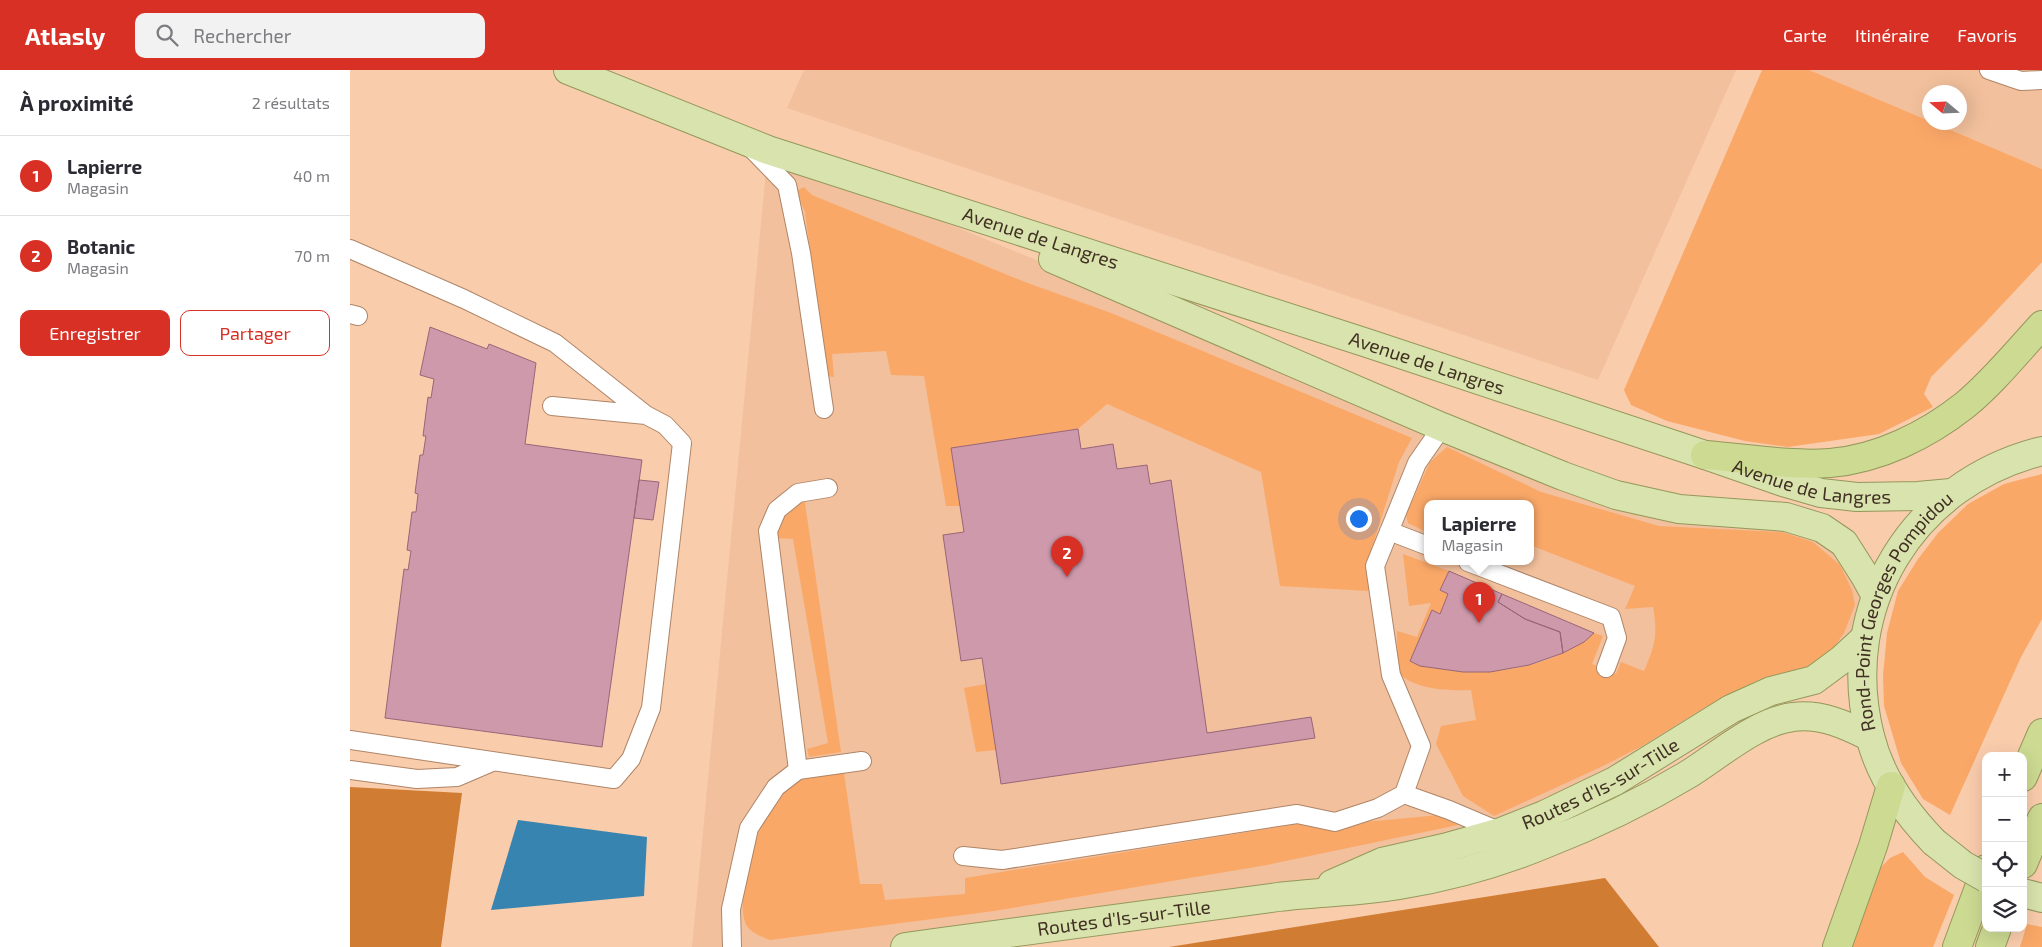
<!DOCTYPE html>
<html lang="fr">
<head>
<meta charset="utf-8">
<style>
	body { margin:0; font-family:"Exo 2",sans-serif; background:#f2f2f3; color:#2b2b33 }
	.controls { position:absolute; right:15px; bottom:15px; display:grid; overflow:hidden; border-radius:10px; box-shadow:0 5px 20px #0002 }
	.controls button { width:45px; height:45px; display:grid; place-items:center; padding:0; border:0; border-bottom:1px solid #e1e1e2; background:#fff; color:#2b2b33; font:25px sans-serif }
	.compass { position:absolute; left:1572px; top:15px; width:45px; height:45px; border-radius:50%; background:#fff; box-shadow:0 5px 20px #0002; rotate:289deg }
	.you { position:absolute; left:1008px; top:448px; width:18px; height:18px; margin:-12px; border:4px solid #fff; border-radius:50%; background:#1a73e8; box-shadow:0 0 0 8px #1a73e833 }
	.badge { display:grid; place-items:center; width:32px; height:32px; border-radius:50%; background:#d93025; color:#fff; font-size:16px; font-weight:700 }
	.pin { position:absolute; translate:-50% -41px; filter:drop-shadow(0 1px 2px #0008) }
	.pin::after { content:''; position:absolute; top:26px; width:18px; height:15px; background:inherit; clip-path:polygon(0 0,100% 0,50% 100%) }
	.popup { position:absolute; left:1074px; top:430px; width:110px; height:65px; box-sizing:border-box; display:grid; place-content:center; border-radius:10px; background:#fff; filter:drop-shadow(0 1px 4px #0005); font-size:16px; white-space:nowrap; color:#7c7c81 }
	.popup b { font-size:19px; color:#2b2b33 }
	.popup::after { content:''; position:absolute; left:50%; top:100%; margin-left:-10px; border:10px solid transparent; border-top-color:#fff }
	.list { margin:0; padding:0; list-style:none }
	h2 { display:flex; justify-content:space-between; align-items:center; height:65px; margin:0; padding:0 20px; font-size:21px }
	h2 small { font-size:16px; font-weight:400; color:#7c7c81 }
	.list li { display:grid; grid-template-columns:32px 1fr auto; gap:15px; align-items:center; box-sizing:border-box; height:80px; padding:0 20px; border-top:1px solid #e1e1e2 }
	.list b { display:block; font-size:19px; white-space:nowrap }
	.list p { margin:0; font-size:16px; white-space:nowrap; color:#7c7c81 }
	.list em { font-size:16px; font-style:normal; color:#7c7c81 }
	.actions { display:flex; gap:10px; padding:15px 20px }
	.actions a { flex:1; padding:11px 0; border:1px solid #d93025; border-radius:10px; text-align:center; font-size:18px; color:#d93025 }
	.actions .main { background:#d93025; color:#fff }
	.icon { flex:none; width:28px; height:28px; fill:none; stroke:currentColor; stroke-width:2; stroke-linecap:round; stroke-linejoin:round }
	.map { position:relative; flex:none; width:1692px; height:877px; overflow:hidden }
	header { display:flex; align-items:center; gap:30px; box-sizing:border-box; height:70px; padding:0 25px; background:#d93025; color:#fff }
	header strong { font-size:24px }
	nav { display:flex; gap:28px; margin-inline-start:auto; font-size:18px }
	.search { width:350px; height:45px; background:#f2f2f3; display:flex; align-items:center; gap:12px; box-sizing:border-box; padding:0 18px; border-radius:10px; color:#7c7c81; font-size:19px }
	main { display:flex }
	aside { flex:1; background:#fff }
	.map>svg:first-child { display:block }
	.built { fill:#f2c09c; fill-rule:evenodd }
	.green { fill:#faa868 }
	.forest { fill:#d17c33 }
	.water { fill:#3784b1 }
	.building { fill:#ce99aa; stroke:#986677 }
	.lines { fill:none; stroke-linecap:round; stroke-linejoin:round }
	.service-casing { stroke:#af8567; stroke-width:20 }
	.primary-casing { stroke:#94985a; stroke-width:30 }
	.trunk-casing { stroke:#94985a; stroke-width:30 }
	.service { stroke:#fff; stroke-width:18 }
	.primary { stroke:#d9e3ad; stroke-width:28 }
	.trunk { stroke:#ccda92; stroke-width:28 }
	.primary-bridge-casing { stroke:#94985a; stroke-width:30; stroke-linecap:butt }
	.primary-bridge { stroke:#d9e3ad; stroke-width:28 }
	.labels { text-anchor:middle; stroke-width:5; stroke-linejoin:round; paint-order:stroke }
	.street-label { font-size:19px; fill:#413023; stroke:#f9deca }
</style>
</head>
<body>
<header>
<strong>Atlasly</strong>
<div class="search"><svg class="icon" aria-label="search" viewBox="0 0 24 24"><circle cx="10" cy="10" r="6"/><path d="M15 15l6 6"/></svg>Rechercher</div>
<nav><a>Carte</a><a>Itinéraire</a><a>Favoris</a></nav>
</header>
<main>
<aside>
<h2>À proximité<small>2 résultats</small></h2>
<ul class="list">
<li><span class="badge">1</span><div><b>Lapierre</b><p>Magasin</p></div><em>40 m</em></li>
<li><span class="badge">2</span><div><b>Botanic</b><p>Magasin</p></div><em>70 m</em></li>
</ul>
<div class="actions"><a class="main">Enregistrer</a><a>Partager</a></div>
</aside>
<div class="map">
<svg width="1692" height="877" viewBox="0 0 1692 877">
	<rect width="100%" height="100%" fill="#f9ccac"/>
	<path class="built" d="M 454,0 L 1386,0 L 1248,310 L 437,38 Z
		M 1459,0 L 1692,0 L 1692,99 L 1583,53 L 1610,52 L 1610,22 L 1580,22 L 1579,51 Z
		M 418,80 L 1213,406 L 1455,451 L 1526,526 L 1515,568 L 1295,694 L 965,822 L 555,877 L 342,877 ZM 1078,434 L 1180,434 L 1180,492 L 1078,492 Z"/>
	<path class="green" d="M 1412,0 L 1459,0 L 1692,99 L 1692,192 L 1633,255 L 1581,307 L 1574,324 L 1583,337 L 1529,364 L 1438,377 L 1395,371 L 1317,351 L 1281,335 L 1274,320 Z
		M 454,117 L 462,125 L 675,212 L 761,243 L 1062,368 L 1049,392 L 1016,497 L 1019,521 L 930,516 L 911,402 L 757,334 L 728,359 L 601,378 L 610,436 L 596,436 L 574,306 L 541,305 L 536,281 L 482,284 L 484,307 L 476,306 L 455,142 L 446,121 Z
		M 1097,377 L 1191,422 L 1309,456 L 1432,462 L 1463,472 L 1490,495 L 1502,520 L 1505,535 L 1494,563 L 1485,576 L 1464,594 L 1451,600 L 1410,609 L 1354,638 L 1292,676 L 1251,697 L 1144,746 L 1113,726 L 1086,674 L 1091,656 L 1126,650 L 1121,620 C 1097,621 1067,620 1048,603 L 1047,561 L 1067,567 L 1081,533 L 1059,536 L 1053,484 L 1099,501 L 1090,520 L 1098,524 L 1090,544 L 1082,540 L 1060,591 C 1071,597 1082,598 1094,599 C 1145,607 1203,597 1244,563 L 1253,566 L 1242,594 L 1266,604 L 1271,592 L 1294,601 C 1305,575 1308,566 1303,537 L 1275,539 L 1285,516 L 1180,475 L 1180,434 L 1078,434 L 1078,463 L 1058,453 L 1056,445 L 1080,392 Z
		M 1692,404 L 1692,549 L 1671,587 L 1600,745 L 1573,729 L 1551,693 L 1534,636 L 1533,606 L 1537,563 L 1548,521 L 1568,489 L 1588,463 L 1618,434 L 1654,414 Z
		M 454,426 L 491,682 L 459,687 L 457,679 L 478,673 L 443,469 L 424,468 L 436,439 Z
		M 636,614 L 646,680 L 626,682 L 614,618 Z
		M 494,703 L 510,814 L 532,814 L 535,830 L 615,824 L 615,808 L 959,752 L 972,756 L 1089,745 L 1108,755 L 917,795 L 644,841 L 420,870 C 412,867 402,863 397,856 C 384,835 404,768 415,748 C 422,734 432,722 445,713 C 458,704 478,705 494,703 Z
		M 1553,782 L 1575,807 L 1604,825 L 1583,877 L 1501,877 L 1530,798 L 1540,788 Z
		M 1677,854 L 1692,857 L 1692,877 L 1670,877 Z"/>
	<path class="forest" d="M 0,717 L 112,723 L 91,877 L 0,877 Z
		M 1255,808 L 1309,877 L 819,877 Z"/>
	<path class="water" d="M 168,750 L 297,767 L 294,826 L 141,840 Z"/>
	<path class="building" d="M 80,257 L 137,279 L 139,274 L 186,293 L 175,374 L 292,390 L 252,677 L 35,648 L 54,499 L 58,500 L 61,481 L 57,480 L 62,442 L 66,442 L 68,424 L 65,423 L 70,385 L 73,385 L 76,366 L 73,366 L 78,327 L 81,328 L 84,309 L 70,305 Z
		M 728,359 L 731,379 L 763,374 L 767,399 L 797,395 L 800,414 L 821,410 L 857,663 L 961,647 L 965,668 L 651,714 L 632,588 L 611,591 L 593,465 L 614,462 L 601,378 Z
		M 289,410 L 309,412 L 303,450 L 284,448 Z
		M 1099,501 L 1152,524 L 1148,532 L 1175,549 L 1210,562 L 1213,583 L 1179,595 L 1140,602 L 1113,602 L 1070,596 L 1060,591 L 1082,540 L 1090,544 L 1098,524 L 1090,520 Z
		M 1152,524 L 1244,563 L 1234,572 L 1213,583 L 1210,562 L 1175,549 L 1148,532 Z"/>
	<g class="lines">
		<defs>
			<path id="service" d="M 1639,0 L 1671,11 L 1692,10
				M 401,78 L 437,115 L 451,183 L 474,339
				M 0,179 L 114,229 L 205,273 L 296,345
				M 0,244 L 8,246
				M 1039,461 L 1078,476
				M 1118,492 L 1261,547 L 1267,568 L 1256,598
				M 0,670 L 264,709 L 281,689 L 301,638 L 332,373 L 315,355 L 296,345 L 202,336
				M 0,700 L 67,709 L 107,707 L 142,692
				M 448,700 L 418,461 L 427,440 L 448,423 L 478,418
				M 1054,724 L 1099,740 L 1151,762
				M 613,786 L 652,790 L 947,744 L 985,752 L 1028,738 L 1054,724 L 1071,676 L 1041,605 L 1025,496 L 1067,393 L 1092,357
				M 382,877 L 381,839 L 399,758 L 426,717 L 448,700 L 512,691"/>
			<g id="primary">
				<path id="s1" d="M 218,0 L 418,80 L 1017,273 L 1355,385 L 1433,412 L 1471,423 L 1507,427 L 1568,426 L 1601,423"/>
				<path d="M 703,189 L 1092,357 L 1213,406 L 1266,425 L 1329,439 L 1436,447 L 1472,458 L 1494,473 L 1515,506 L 1526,526"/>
				<path id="s2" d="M 1584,772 C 1555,742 1530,707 1520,666 C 1487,536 1563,413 1692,381"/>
				<path id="s3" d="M 982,814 L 1032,792 L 1094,778 L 1151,762 L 1194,745 L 1265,711 L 1381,639 L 1421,621 L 1464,610 L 1491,590 L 1515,568"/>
				<path d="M 1673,823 L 1692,828"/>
				<path id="s4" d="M 555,877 C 679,860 803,844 928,827 C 968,822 1010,822 1049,815 C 1098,807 1149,793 1195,774 C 1244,755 1292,732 1337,705 C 1368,686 1407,651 1443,647 C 1470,643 1496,655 1520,667"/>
			</g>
			<path id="trunk" d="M 1355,385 C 1396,388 1439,396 1480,393 C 1529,389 1577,365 1615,335 C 1643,312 1667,282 1692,255
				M 1673,707 L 1692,663
				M 1673,794 L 1692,748
				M 1487,877 L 1523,776 L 1541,716
				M 1607,877 L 1636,799
				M 1640,877 L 1647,858"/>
		</defs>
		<use href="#service" class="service-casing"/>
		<use href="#primary" class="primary-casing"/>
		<use href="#trunk" class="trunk-casing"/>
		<use href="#service" class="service"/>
		<use href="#primary" class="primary"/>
		<use href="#trunk" class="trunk"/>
		<defs>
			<path id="primary-bridge" d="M 1584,772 L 1613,795 L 1636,808"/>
		</defs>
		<use href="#primary-bridge" class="primary-bridge-casing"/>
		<use href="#primary-bridge" class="primary-bridge"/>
	</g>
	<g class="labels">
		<g class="street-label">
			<text dy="7" stroke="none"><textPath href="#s1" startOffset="502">Avenue de Langres</textPath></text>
			<text dy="7" stroke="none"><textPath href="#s1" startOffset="908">Avenue de Langres</textPath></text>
			<text dy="7" stroke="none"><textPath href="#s1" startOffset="1312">Avenue de Langres</textPath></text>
			<text dy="7" stroke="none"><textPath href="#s2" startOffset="262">Rond-Point Georges Pompidou</textPath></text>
			<text dy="7" stroke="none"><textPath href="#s3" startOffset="288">Routes d'Is-sur-Tille</textPath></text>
			<text dy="7" stroke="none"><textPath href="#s4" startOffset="221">Routes d'Is-sur-Tille</textPath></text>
		</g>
	</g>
</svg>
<div class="controls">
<button>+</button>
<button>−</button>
<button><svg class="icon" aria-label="locate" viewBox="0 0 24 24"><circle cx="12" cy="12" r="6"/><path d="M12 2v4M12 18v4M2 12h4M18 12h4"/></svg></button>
<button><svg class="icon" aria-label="layers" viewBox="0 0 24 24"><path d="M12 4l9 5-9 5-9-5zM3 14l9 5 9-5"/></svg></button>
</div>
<svg class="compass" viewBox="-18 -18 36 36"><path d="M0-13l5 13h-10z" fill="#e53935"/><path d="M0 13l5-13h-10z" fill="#7c7c81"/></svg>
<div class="you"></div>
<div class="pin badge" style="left:1129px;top:553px">1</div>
<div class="popup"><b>Lapierre</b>Magasin</div>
<div class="pin badge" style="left:717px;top:507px">2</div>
</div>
</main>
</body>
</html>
